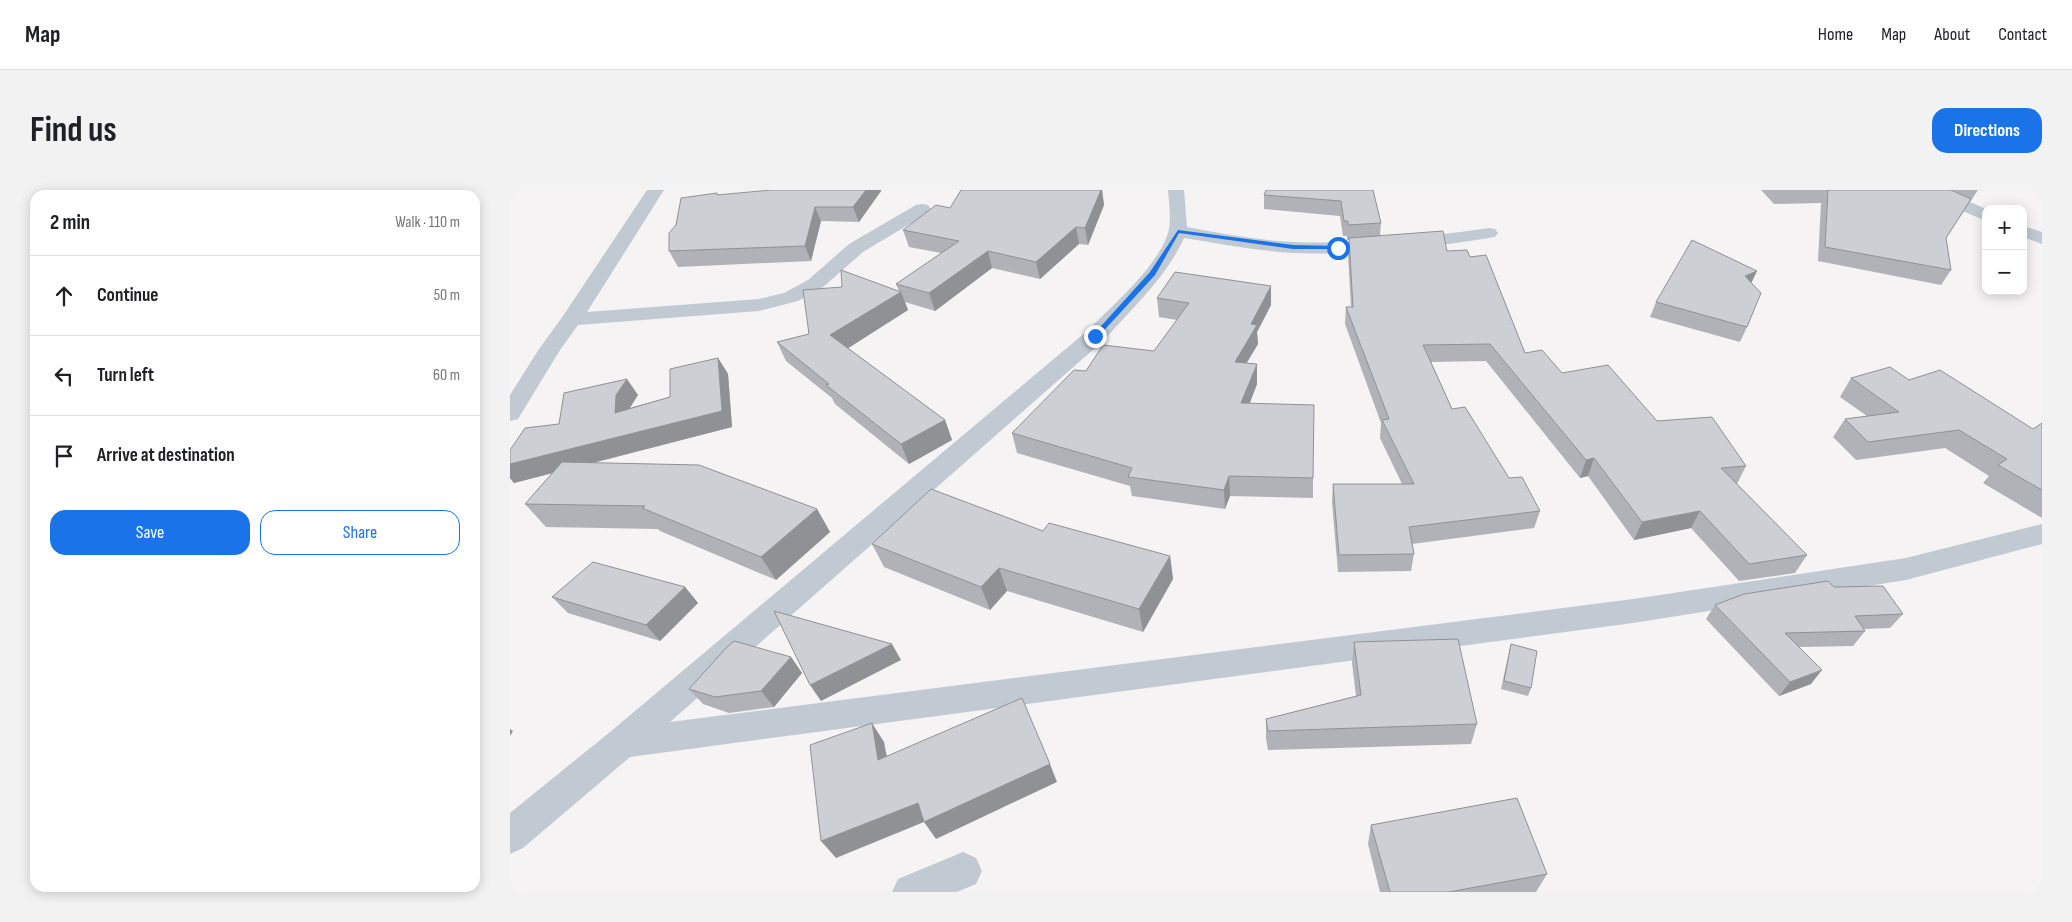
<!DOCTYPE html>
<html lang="en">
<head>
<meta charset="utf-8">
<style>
	body { margin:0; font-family:"Sofia Sans Condensed",sans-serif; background:#f2f2f2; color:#202124 }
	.controls { position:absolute; right:15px; top:15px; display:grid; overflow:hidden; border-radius:10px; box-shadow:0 2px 12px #0003 }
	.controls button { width:45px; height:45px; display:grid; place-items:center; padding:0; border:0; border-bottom:1px solid #e0e0e0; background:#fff; color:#202124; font:25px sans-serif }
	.stop { position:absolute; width:15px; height:15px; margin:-11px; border:4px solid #1a73e8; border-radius:50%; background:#fff }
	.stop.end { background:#1a73e8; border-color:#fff; box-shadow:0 1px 5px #0008 }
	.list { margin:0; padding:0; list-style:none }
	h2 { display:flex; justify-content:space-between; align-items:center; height:65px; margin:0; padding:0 20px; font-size:21px }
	h2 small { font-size:16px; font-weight:400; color:#757577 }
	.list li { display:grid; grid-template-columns:32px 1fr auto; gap:15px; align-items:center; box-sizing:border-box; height:80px; padding:0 20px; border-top:1px solid #e0e0e0 }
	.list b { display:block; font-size:19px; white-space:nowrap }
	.list em { font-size:16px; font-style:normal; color:#757577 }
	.actions { display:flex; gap:10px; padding:15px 20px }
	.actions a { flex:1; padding:11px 0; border:1px solid #1a73e8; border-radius:15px; text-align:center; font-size:18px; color:#1a73e8 }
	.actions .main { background:#1a73e8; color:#fff }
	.icon { flex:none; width:28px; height:28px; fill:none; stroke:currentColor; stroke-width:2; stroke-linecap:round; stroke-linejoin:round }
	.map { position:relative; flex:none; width:1532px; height:702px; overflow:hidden; border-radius:15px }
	header { display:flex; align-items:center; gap:30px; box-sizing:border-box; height:70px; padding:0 25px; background:#fff; border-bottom:1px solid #e0e0e0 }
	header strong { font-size:24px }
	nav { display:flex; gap:28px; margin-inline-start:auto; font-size:18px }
	.intro { display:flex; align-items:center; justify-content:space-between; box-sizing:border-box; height:120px; padding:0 30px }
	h1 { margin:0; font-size:35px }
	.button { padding:12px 22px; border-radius:15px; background:#1a73e8; color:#fff; font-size:18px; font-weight:700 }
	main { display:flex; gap:30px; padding:0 30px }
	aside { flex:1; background:#fff; border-radius:15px; box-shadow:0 2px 12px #0003 }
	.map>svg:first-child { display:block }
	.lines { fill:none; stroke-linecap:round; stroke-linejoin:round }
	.minor { fill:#c1cad2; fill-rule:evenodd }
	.wall { fill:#b0b2b7 }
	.shaded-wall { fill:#909195 }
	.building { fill:#cdcfd5; stroke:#909195 }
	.route { fill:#1a73e8 }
</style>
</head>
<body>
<header>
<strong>Map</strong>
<nav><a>Home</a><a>Map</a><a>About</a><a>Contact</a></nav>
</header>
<div class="intro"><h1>Find us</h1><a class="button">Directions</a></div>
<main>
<aside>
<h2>2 min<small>Walk · 110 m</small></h2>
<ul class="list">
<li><svg class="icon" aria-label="ahead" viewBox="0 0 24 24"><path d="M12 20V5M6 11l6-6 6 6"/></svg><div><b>Continue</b></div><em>50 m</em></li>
<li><svg class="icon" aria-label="left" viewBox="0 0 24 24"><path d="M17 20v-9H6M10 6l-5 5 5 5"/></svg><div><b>Turn left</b></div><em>60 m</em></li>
<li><svg class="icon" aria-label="arrive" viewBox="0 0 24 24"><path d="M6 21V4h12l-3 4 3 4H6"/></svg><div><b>Arrive at destination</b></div></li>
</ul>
<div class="actions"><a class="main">Save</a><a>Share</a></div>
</aside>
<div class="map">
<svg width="1532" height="702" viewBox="0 0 1532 702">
	<rect width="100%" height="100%" fill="#f5f3f3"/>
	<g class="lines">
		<path class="minor" d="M 137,0 L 154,0 L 77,122 L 249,109 L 274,103 L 298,90 L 339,54 L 406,15 L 412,14 L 418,15 L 421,19 L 418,23 L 353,62 L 312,98 L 288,111 L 249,121 L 68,135 L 50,160 L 8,229 L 0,231 L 0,205 L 29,159 L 53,126 Z
			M 658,0 L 674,0 L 677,37 C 707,43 738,48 768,51 C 839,56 909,48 979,38 L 985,39 L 988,43 L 985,47 L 979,48 C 910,59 839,67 769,62 C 737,59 705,53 674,48 C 656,88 622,118 593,151 L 160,532 L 1123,409 L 1396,368 L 1532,334 L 1532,354 L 1396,390 L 1123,433 L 120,567 L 13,658 L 0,664 L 0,623 L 100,542 L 577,141 C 602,116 652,73 659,39 C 661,26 659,13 658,0 Z
			M 1411,0 L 1433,0 L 1476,19 L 1476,31 L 1413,4 Z
			M 1513,36 L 1532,42 L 1532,54 L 1513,47 Z
			M 453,662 L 466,668 L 472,681 L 466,694 L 447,702 L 382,702 L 388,689 Z"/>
	</g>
	<path class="wall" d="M 451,0 L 592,0 L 594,15 L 578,55 L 569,54 L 530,89 L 482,78 L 425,121 L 395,112 L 398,120 L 338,158 L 435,230 L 442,250 L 399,274 L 325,214 L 322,208 L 276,171 L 267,152 L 299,144 L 389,101 L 386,94 L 431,63 L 399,57 L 393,40 L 440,18 Z
		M 863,0 L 871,33 L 870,46 L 937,61 L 960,67 L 1015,163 L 1052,183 L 1236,276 L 1227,294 L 1297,365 L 1285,383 L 1229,391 L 1181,338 L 1124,350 L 1078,286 L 1070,288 L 976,171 L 921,172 L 942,219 L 999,288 L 1030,321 L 1024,338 L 902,354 L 904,364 L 901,381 L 828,382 L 822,312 L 823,294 L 892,294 L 870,248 L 871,233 L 835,134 L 836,117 L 841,117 L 838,65 L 839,50 L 837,50 L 837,46 L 833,46 L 830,26 L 754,19 L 754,5 Z
		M 1251,0 L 1468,0 L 1436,48 L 1441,80 L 1431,95 L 1308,71 L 1311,13 L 1264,14 Z
		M 371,1 L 349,32 L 311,31 L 301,71 L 168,77 L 159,61 L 208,5 Z
		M 1241,93 L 1237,137 L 1230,152 L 1140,127 L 1146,112 Z
		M 647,108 L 761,115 L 747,142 L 748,154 L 736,173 L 747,194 L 740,213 L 803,288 L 803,308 L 720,306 L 715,319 L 622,306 L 620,296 L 507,263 L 502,243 L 576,181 L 644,161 L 667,130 L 649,127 Z
		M 208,168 L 218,184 L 222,237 L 83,273 L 307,319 L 320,342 L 266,390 L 150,341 L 148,339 L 36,337 L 15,314 L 42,283 L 4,293 L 0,288 L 0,260 L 49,234 L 128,205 L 119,218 L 160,207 Z
		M 1341,188 L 1399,190 L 1523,239 L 1532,233 L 1532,328 L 1473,293 L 1479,286 L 1435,258 L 1346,270 L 1323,247 L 1335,229 L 1357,226 L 1330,207 Z
		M 533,341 L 660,366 L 663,389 L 633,442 L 497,401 L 480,420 L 374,377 L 362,354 Z
		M 175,397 L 188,413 L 150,451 L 58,423 L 42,407 Z
		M 1324,397 L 1393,424 L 1380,438 L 1354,439 L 1355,441 L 1343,456 L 1289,457 L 1301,494 L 1269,506 L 1196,429 L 1205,415 Z
		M 844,452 L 967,534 L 961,554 L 758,560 L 756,549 L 756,529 L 846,506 L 842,473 Z
		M 1001,454 L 1021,498 L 1018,506 L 991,499 L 999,462 Z
		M 281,467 L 292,483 L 264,517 L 219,523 L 193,514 L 179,499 Z
		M 861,635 L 1037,684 L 1026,702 L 870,702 L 858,654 Z"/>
	<path class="shaded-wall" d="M 356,0 L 371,0 L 371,1 L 349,32 L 343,17 Z
		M 591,0 L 592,0 L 594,15 L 578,55 L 575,38 Z
		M 305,17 L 311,31 L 301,71 L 295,56 Z
		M 566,37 L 569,54 L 530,89 L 526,72 Z
		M 478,61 L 482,78 L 425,121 L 419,103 Z
		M 1247,81 L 1240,96 L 1235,86 Z
		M 761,96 L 761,115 L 747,142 L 748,154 L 726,191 L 725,172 L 741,134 Z
		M 391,102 L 398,120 L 329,164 L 320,145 Z
		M 208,168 L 218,184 L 222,237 L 4,293 L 0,288 L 0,274 L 212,221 Z
		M 747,174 L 747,194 L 732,232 L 731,213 Z
		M 117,189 L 128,205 L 118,221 L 105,223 L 106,205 Z
		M 435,230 L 442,250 L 399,274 L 391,254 Z
		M 1084,268 L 1078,286 L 1070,288 L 1076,270 Z
		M 719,286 L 720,306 L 715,319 L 714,300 Z
		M 307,319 L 320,342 L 266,390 L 251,367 Z
		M 1190,321 L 1181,338 L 1124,350 L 1132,332 Z
		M 660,366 L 663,389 L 633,442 L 629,419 Z
		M 489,378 L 497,401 L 480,420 L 471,397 Z
		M 175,397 L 188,413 L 150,451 L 136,435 Z
		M 382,454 L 391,470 L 311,511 L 300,495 Z
		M 281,467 L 292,483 L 264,517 L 251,501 Z
		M 1312,480 L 1301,494 L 1269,506 L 1280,492 Z
		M 362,533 L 374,552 L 381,588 L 368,570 Z
		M 0,539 L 3,541 L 0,546 Z
		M 540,574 L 547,592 L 426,649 L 414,632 L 326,668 L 311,651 L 408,613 Z"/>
	<path class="building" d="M 261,0 L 356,0 L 343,17 L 305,17 L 295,56 L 159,61 L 159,43 L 166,35 L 171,8 L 207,3 L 207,5 Z
		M 451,0 L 591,0 L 575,38 L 566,37 L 526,72 L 478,61 L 419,103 L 386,94 L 449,51 L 393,40 L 426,15 L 440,18 Z
		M 756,0 L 863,0 L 871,33 L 838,35 L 838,31 L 834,31 L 831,11 L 754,5 Z
		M 1318,0 L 1441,0 L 1461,9 L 1436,48 L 1441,80 L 1315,57 Z
		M 933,41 L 937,61 L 957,60 L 960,67 L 976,65 L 1015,163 L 1032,160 L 1052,183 L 1098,175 L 1147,231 L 1202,227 L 1236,276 L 1211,278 L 1297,365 L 1239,374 L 1190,321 L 1132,332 L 1084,268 L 1076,270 L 980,154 L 913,155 L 942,219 L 955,217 L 999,288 L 1012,287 L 1030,321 L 899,337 L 904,364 L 829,365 L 823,294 L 904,294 L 872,230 L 879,229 L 836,117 L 843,117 L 839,48 Z
		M 1182,50 L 1247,81 L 1235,86 L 1251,103 L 1237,137 L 1146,112 Z
		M 331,80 L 391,102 L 320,145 L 435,230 L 391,254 L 316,195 L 319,194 L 267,152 L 299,144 L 293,100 L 332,97 Z
		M 665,82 L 761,96 L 741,134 L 747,135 L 725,172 L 747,174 L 731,213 L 804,215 L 803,288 L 719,286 L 714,300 L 618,287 L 622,278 L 502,243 L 564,180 L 576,181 L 593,155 L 644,161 L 679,113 L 647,108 Z
		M 208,168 L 212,221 L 0,274 L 0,260 L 15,238 L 49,234 L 54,203 L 117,189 L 106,205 L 105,223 L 160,207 L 160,179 Z
		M 1380,177 L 1399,190 L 1430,180 L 1523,239 L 1532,233 L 1532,300 L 1488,275 L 1497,269 L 1449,240 L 1358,252 L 1335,229 L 1389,222 L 1341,188 Z
		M 52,272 L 189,275 L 307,319 L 251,367 L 132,318 L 135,316 L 15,314 Z
		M 421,299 L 533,341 L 539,333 L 660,366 L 629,419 L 489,378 L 471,397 L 362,354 Z
		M 83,372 L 175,397 L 136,435 L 42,407 Z
		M 1318,391 L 1324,397 L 1373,396 L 1393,424 L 1345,426 L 1355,441 L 1275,443 L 1312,480 L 1280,492 L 1205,415 L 1234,404 Z
		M 264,421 L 382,454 L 300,495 Z
		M 948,449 L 967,534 L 758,541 L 756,529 L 851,505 L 844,452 Z
		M 224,451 L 281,467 L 251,501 L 205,507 L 179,499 L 216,458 Z
		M 1001,454 L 1027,461 L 1021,498 L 994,491 Z
		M 512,508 L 540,574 L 414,632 L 408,613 L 311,651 L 300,555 L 362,533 L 368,570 Z
		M 1007,608 L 1037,684 L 939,702 L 880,702 L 861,635 Z"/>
	<path class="route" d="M 668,40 L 783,55 L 828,56 L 830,58 L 828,59 L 783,59 L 669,43 L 645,85 L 587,148 L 583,148 L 583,145 L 640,82 Z"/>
</svg>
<div class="controls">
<button>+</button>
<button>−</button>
</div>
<div class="stop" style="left:828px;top:58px"></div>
<div class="stop end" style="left:585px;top:146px"></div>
</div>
</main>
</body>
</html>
